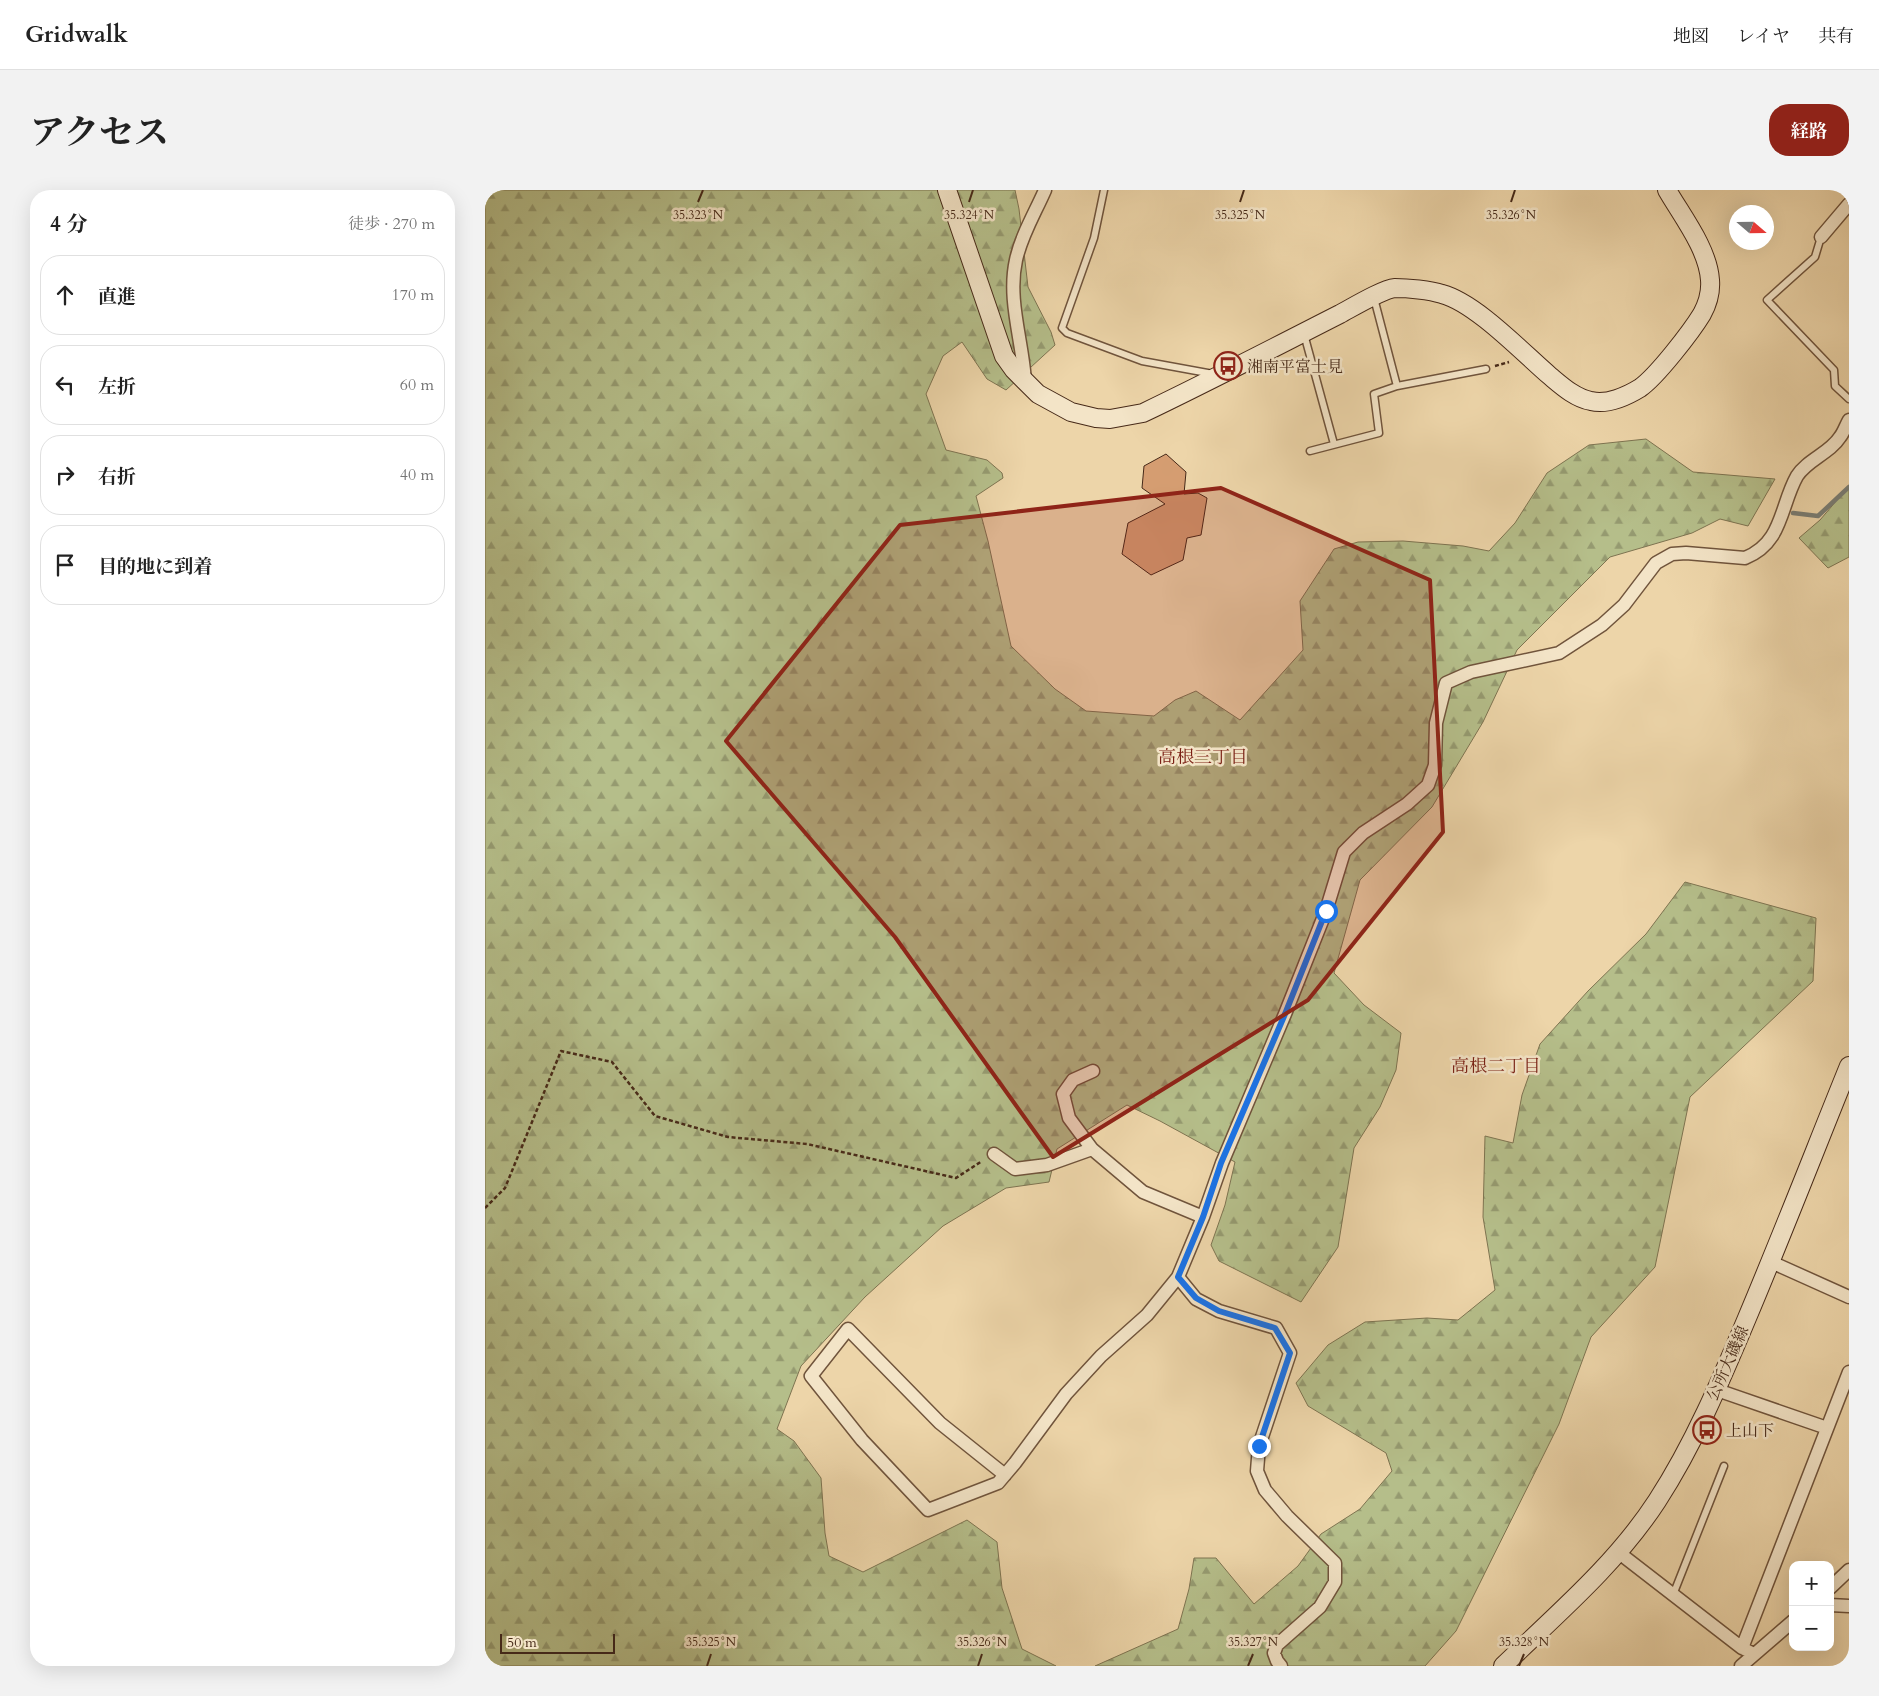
<!DOCTYPE html>
<html lang="ja">
<head>
<meta charset="utf-8">
<style>
	body { margin:0; font-family:Cardo,"Noto Serif JP",serif; background:#f2f2f2; color:#222 }
	.controls { position:absolute; right:15px; bottom:15px; display:grid; overflow:hidden; border-radius:10px; box-shadow:0 5px 20px #0002 }
	.controls button { width:45px; height:45px; display:grid; place-items:center; padding:0; border:0; border-bottom:1px solid #e0e0e0; background:#fff; color:#222; font:25px sans-serif }
	.compass { position:absolute; left:1244px; top:15px; width:45px; height:45px; border-radius:50%; background:#fff; box-shadow:0 5px 20px #0002; rotate:110deg }
	.scale { position:absolute; left:15px; bottom:12px; width:115px; box-sizing:border-box; padding-left:5px; border:2px solid #462918; border-top:0; font-size:14px; line-height:18px; white-space:nowrap; color:#462918; -webkit-text-stroke:4px #f3e4c7; paint-order:stroke }
	.stop { position:absolute; width:15px; height:15px; margin:-11px; border:4px solid #1a73e8; border-radius:50%; background:#fff }
	.stop.end { background:#1a73e8; border-color:#fff; box-shadow:0 1px 5px #0008 }
	.list { margin:0; padding:0; list-style:none }
	h2 { display:flex; justify-content:space-between; align-items:center; height:65px; margin:0; padding:0 20px; font-size:21px }
	h2 small { font-size:16px; font-weight:400; color:#767676 }
	.list li { display:grid; grid-template-columns:32px 1fr auto; gap:15px; align-items:center; box-sizing:border-box; height:80px; margin:0 10px 10px; padding:0 10px; border:1px solid #e0e0e0; border-radius:20px }
	.list b { display:block; font-size:19px; white-space:nowrap }
	.list em { font-size:16px; font-style:normal; color:#767676 }
	.icon { flex:none; width:28px; height:28px; fill:none; stroke:currentColor; stroke-width:2; stroke-linecap:round; stroke-linejoin:round }
	.map { position:relative; flex:none; width:1364px; height:1476px; overflow:hidden; border-radius:20px }
	header { display:flex; align-items:center; gap:30px; box-sizing:border-box; height:70px; padding:0 25px; background:#fff; border-bottom:1px solid #e0e0e0 }
	header strong { font-size:24px }
	nav { display:flex; gap:28px; margin-inline-start:auto; font-size:18px }
	.intro { display:flex; align-items:center; justify-content:space-between; box-sizing:border-box; height:120px; padding:0 30px }
	h1 { margin:0; font-size:35px }
	.button { padding:12px 22px; border-radius:20px; background:#8f2418; color:#fff; font-size:18px; font-weight:700 }
	main { display:flex; gap:30px; padding:0 30px }
	aside { flex:1; background:#fff; border-radius:20px; box-shadow:0 5px 20px #0002 }
	.map>svg:first-child { display:block }
	.forest { fill:url(#forest-firs); stroke:#7e7451 }
	.lines { fill:none; stroke-linecap:round; stroke-linejoin:round }
	.stream { stroke:#7a7e75; stroke-width:4.5 }
	.building { fill:#d59d71; stroke:#462918 }
	.lane-casing { stroke:#70543c; stroke-width:9 }
	.street-casing { stroke:#70543c; stroke-width:15 }
	.secondary-casing { stroke:#462918; stroke-width:20 }
	.path { stroke:#462918; stroke-width:2.5; stroke-dasharray:4 2.5; stroke-linecap:butt }
	.lane { stroke:#f3e4c7; stroke-width:6 }
	.street { stroke:#f3e4c7; stroke-width:12 }
	.secondary { stroke:#f3e4c7; stroke-width:18 }
	.route { stroke:#1a73e8; stroke-width:6 }
	.marked { fill:#8f2418; fill-opacity:0.2; stroke:#8f2418; stroke-width:4; stroke-linejoin:round }
	.ticks { fill:none; stroke:#462918; stroke-width:2 }
	.labels { text-anchor:middle; stroke-width:5; stroke-linejoin:round; paint-order:stroke }
	.poi-label { font-size:16px; fill:#462918; stroke:#f3e4c7; text-anchor:start }
	.street-label { font-size:16px; fill:#462918; stroke:#f3e4c7 }
	.neighbourhood-label { font-size:18px; fill:#7a1f14; stroke:#f3e4c7 }
	.ticks-label { font-size:12px; text-anchor:middle; fill:#462918; stroke:#f3e4c7; stroke-width:5; stroke-linejoin:round; paint-order:stroke }
</style>
</head>
<body>
<header>
<strong>Gridwalk</strong>
<nav><a>地図</a><a>レイヤ</a><a>共有</a></nav>
</header>
<div class="intro"><h1>アクセス</h1><a class="button">経路</a></div>
<main>
<aside>
<h2>4 分<small>徒歩 · 270 m</small></h2>
<ul class="list">
<li><svg class="icon" aria-label="ahead" viewBox="0 0 24 24"><path d="M12 20V5M6 11l6-6 6 6"/></svg><div><b>直進</b></div><em>170 m</em></li>
<li><svg class="icon" aria-label="left" viewBox="0 0 24 24"><path d="M17 20v-9H6M10 6l-5 5 5 5"/></svg><div><b>左折</b></div><em>60 m</em></li>
<li><svg class="icon" aria-label="right" viewBox="0 0 24 24"><path d="M7 20v-9h11M14 6l5 5-5 5"/></svg><div><b>右折</b></div><em>40 m</em></li>
<li><svg class="icon" aria-label="arrive" viewBox="0 0 24 24"><path d="M6 21V4h12l-3 4 3 4H6"/></svg><div><b>目的地に到着</b></div></li>
</ul>
</aside>
<div class="map">
<svg width="1364" height="1476" viewBox="0 0 1364 1476">
	<defs>
		<pattern id="forest-firs" width="22" height="20" patternUnits="userSpaceOnUse" patternTransform="scale(1.25)"><rect width="22" height="20" fill="#b5be8a"/><path d="M5 1l3.5 6h-7zM16 11l3.5 6h-7z" fill="#959a70"/></pattern>
	</defs>
	<rect width="100%" height="100%" fill="#edd5a9"/>
	<filter id="stains"><feTurbulence type="fractalNoise" baseFrequency=".004" numOctaves="4"/><feColorMatrix values="0 0 0 0 .2 0 0 0 0 .09 0 0 0 0 .02 0 0 0 .5 -.17"/></filter>
	<radialGradient id="worn" r=".72"><stop offset=".6" stop-color="#630" stop-opacity="0"/><stop offset="1" stop-color="#630" stop-opacity=".3"/></radialGradient>
	<path class="forest" d="M 0,0 L 530,0 L 534,19 L 543,97 L 566,142 L 570,155 L 521,200 L 502,189 L 477,152 L 458,166 L 441,204 L 461,260 L 502,270 L 517,283 L 518,288 L 491,306 L 503,351 L 526,456 L 570,499 L 601,521 L 669,526 L 690,510 L 711,501 L 755,530 L 818,460 L 815,411 L 849,359 L 873,352 L 918,351 L 978,356 L 1004,361 L 1030,333 L 1062,283 L 1104,255 L 1161,249 L 1208,282 L 1290,289 L 1263,336 L 1235,329 L 1207,343 L 1125,367 L 1032,460 L 998,532 L 947,617 L 875,690 L 849,783 L 879,815 L 916,843 L 911,880 L 895,917 L 869,958 L 853,1057 L 816,1112 L 734,1071 L 726,1055 L 740,1015 L 750,972 L 675,931 L 642,915 L 572,959 L 564,992 L 521,998 L 458,1036 L 380,1107 L 316,1176 L 292,1239 L 309,1251 L 336,1288 L 340,1343 L 344,1366 L 378,1382 L 482,1330 L 512,1352 L 517,1398 L 537,1459 L 571,1476 L 0,1476 Z
		M 1364,296 L 1364,367 L 1343,378 L 1314,348 L 1335,330 Z
		M 1200,692 L 1331,728 L 1328,791 L 1205,907 L 1170,1077 L 1106,1147 L 1074,1234 L 971,1441 L 940,1476 L 610,1476 L 693,1439 L 704,1399 L 709,1368 L 731,1368 L 769,1414 L 813,1376 L 836,1344 L 875,1319 L 907,1281 L 901,1263 L 823,1216 L 811,1193 L 843,1155 L 880,1132 L 942,1128 L 973,1130 L 1010,1100 L 998,1027 L 1000,946 L 1028,953 L 1037,905 L 1055,854 L 1103,801 L 1161,744 Z"/>
	<g class="lines">
		<path class="stream" d="M 1308,323 L 1333,326 L 1364,297"/>
	</g>
	<path class="building" d="M 681,264 L 701,282 L 699,304 L 713,303 L 722,308 L 716,345 L 702,348 L 698,370 L 666,385 L 637,364 L 643,333 L 680,314 L 657,298 L 659,276 Z"/>
	<g class="lines">
		<defs>
			<path id="lane" d="M 619,0 L 609,48 L 577,138 L 582,143 L 657,171 L 728,184
				M 1336,47 L 1330,67 L 1282,110 L 1349,180 L 1350,196 L 1364,209
				M 889,108 L 912,196
				M 819,144 L 849,254
				M 825,261 L 894,243 L 889,204 L 912,196 L 1001,179
				M 1188,1405 L 1239,1276"/>
			<path id="street" d="M 1336,47 L 1364,14
				M 540,192 C 538,152 522,110 531,70 C 536,46 550,23 560,0
				M 607,959 L 584,928 L 578,904 L 588,890 L 608,881
				M 509,964 L 530,979 L 562,975 L 607,959 L 658,1002 L 718,1027
				M 1286,1072 L 1364,1107
				M 1232,1200 L 1342,1238
				M 520,1285 L 455,1233 L 363,1139 L 326,1186 L 377,1250 L 443,1320 L 513,1293 L 530,1273 L 581,1204 L 616,1166 L 662,1125 L 693,1087
				M 1133,1362 L 1257,1458
				M 1345,1398 L 1364,1380
				M 1345,1415 L 1364,1416
				M 1269,1464 L 1257,1458 L 1364,1182
				M 796,1476 L 792,1471 L 789,1463 L 792,1455 L 835,1417 L 850,1392 L 850,1373 L 802,1326 L 780,1300 L 772,1281 L 774,1256 L 805,1163 L 791,1138 L 734,1121 L 711,1109 L 693,1087 L 718,1027 L 737,973 L 800,824 L 841,721 L 859,662 L 878,643 L 922,614 L 943,595 L 950,575 L 951,533 L 961,493 L 986,482 L 1074,463 L 1117,435 L 1139,415 L 1171,373 L 1187,364 L 1201,363 L 1260,368 C 1298,353 1295,316 1312,286 C 1322,270 1345,263 1355,247 C 1359,242 1361,235 1364,230
				M 1256,1476 L 1308,1431"/>
			<path id="secondary" d="M 462,0 L 519,166 L 529,180 L 553,204 L 586,222 L 611,228 L 625,229 L 658,223 C 725,191 790,157 855,124 C 868,117 898,99 910,98 C 922,98 945,100 957,104 C 991,113 1038,163 1065,186 C 1077,196 1090,208 1106,211 C 1122,215 1142,206 1155,198 C 1172,186 1206,142 1217,124 C 1223,113 1226,102 1225,90 C 1223,59 1197,26 1182,0
				M 1018,1476 C 1072,1424 1131,1374 1172,1311 C 1209,1254 1236,1190 1262,1128 C 1297,1045 1330,960 1364,876"/>
		</defs>
		<use href="#lane" class="lane-casing"/>
		<use href="#street" class="street-casing"/>
		<use href="#secondary" class="secondary-casing"/>
		<path class="path" d="M 1010,176 L 1024,172
			M 0,1018 L 20,998 L 76,861 L 127,872 L 170,926 L 243,947 L 322,954 L 471,988 L 497,971"/>
		<use href="#lane" class="lane"/>
		<use href="#street" class="street"/>
		<use href="#secondary" class="secondary"/>
	</g>
	<g class="lines">
		<path class="route" d="M 774,1256 L 805,1163 L 790,1138 L 734,1121 L 711,1108 L 693,1087 L 718,1027 L 736,973 L 800,824 L 841,721"/>
	</g>
	<path class="marked" d="M 736,298 L 945,390 L 958,642 L 823,810 L 568,967 L 410,747 L 241,551 L 415,335 Z"/>
	<path class="ticks" d="M 213,12 L 218,0M 484,12 L 488,0M 755,12 L 759,0M 1026,12 L 1030,0M 222,1476 L 226,1464M 493,1476 L 497,1464M 763,1476 L 768,1464M 1034,1476 L 1039,1464"/>
	<defs>
		<symbol id="bus-ring" viewBox="-11 -11 22 22"><circle r="9.5" fill="#f3e4c7" stroke="#8f2418" stroke-width="1.5"/><path d="M-5-6H5V4H4V6H2V4H-2V6H-4V4H-5ZM-3.5-4V0h7V-4ZM-3.5 1.2v1.5H-2V1.2ZM2 1.2v1.5H3.5V1.2Z" fill="#8f2418"/></symbol>
	</defs>
	<g fill-rule="evenodd">
		<use href="#bus-ring" x="727" y="160" width="32" height="32"/>
		<use href="#bus-ring" x="1206" y="1224" width="32" height="32"/>
	</g>
	<g class="labels">
		<g class="poi-label">
			<text x="762" y="182">湘南平富士見</text>
			<text x="1241" y="1246">上山下</text>
		</g>
		<g class="street-label">
			<text transform="translate(1242 1173) rotate(-66)" y="6">公所大磯線</text>
		</g>
		<g class="neighbourhood-label">
			<text x="718" y="573">高根三丁目</text>
			<text x="1011" y="882">高根二丁目</text>
		</g>
	</g>
	<g class="ticks-label">
		<text x="213" y="29">35.323°N</text>
		<text x="484" y="29">35.324°N</text>
		<text x="755" y="29">35.325°N</text>
		<text x="1026" y="29">35.326°N</text>
		<text x="226" y="1456">35.325°N</text>
		<text x="497" y="1456">35.326°N</text>
		<text x="768" y="1456">35.327°N</text>
		<text x="1039" y="1456">35.328°N</text>
	</g>
	<rect width="100%" height="100%" filter="url(#stains)"/>
	<rect width="100%" height="100%" fill="url(#worn)"/>
</svg>
<div class="controls">
<button>+</button>
<button>−</button>
</div>
<svg class="compass" viewBox="-18 -18 36 36"><path d="M0-13l5 13h-10z" fill="#e53935"/><path d="M0 13l5-13h-10z" fill="#767676"/></svg>
<div class="scale">50 m</div>
<div class="stop" style="left:841px;top:721px"></div>
<div class="stop end" style="left:774px;top:1256px"></div>
</div>
</main>
</body>
</html>
